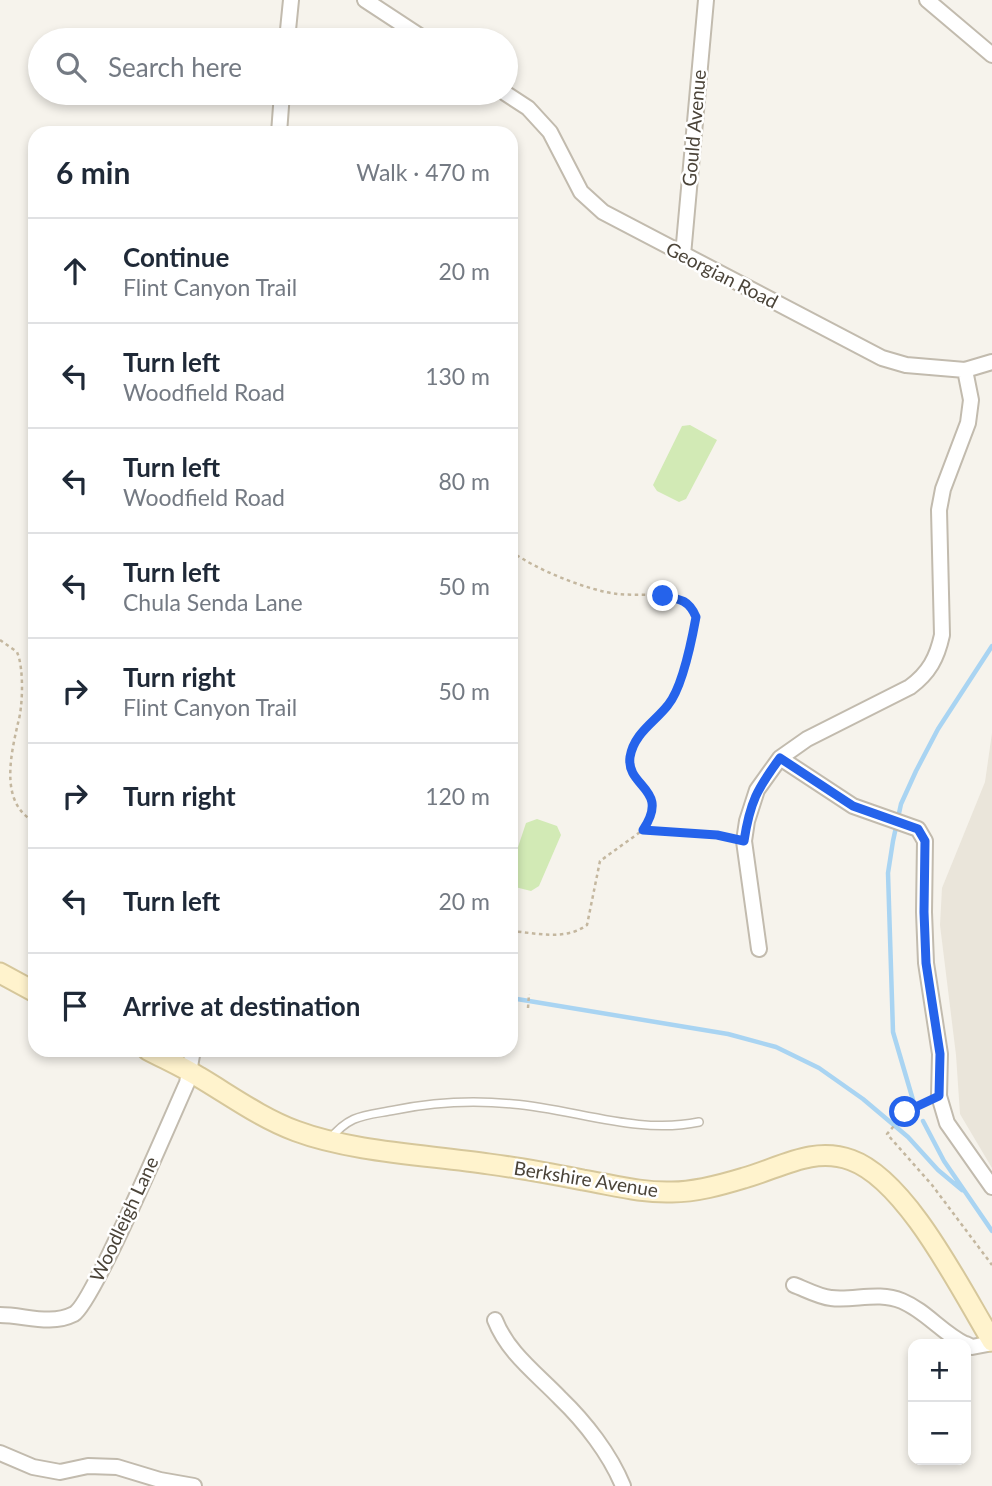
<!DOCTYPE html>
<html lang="en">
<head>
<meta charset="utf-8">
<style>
	body { margin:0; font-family:Lato,sans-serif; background:#f2f2f3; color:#1f2937 }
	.controls { position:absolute; right:21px; bottom:21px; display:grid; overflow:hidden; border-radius:14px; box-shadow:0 4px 10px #0003 }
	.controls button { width:63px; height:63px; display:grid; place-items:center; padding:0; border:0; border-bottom:2px solid #e0e1e3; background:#fff; color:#1f2937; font:35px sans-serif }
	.stop { position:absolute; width:21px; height:21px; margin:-16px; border:5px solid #2563eb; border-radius:50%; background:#fff }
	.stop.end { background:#2563eb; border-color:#fff; box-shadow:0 2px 7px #0008 }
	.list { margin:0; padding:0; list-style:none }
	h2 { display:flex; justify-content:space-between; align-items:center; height:91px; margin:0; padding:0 28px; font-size:30px }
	h2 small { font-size:23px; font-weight:400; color:#747a83 }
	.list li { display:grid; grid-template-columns:46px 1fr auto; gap:21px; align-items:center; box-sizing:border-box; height:105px; padding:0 28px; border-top:2px solid #e0e1e3 }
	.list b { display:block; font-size:26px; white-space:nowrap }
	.list p { margin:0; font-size:23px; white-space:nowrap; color:#747a83 }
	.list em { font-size:23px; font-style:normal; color:#747a83 }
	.icon { flex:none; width:38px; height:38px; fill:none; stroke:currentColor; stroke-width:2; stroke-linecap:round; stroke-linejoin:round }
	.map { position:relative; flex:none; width:992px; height:1486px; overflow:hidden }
	.search { position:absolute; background:#fff; box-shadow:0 4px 10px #0003; left:28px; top:28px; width:490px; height:77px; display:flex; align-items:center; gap:18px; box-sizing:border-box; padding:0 24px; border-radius:38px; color:#747a83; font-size:26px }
	.panel { position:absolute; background:#fff; box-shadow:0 4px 10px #0003; left:28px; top:126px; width:490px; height:931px; border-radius:21px }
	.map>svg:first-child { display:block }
	.residential { fill:#eae5da }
	.green { fill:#d2eab5 }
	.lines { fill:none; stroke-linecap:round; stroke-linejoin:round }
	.stream { stroke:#a9d4f2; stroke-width:4.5 }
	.lane-casing { stroke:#c2bbae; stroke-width:10 }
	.street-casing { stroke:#c2bbae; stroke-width:18 }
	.secondary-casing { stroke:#d6c79b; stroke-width:23 }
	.path { stroke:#c4b79f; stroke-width:2.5; stroke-dasharray:3.5 3.5; stroke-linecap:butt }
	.lane { stroke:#fff; stroke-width:7 }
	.street { stroke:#fff; stroke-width:14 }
	.secondary { stroke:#fff3cd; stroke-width:19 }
	.route { stroke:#2563eb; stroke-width:9 }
	.labels { text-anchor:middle; stroke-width:5; stroke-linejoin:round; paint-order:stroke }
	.street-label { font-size:19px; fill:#4b4439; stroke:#fff }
</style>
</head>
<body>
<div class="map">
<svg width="992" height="1486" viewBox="0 0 992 1486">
	<rect width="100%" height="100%" fill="#f6f3ec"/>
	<path class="residential" d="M 992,733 L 992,1168 L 960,1114 L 956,1055 L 940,925 L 942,888 L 985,782 Z"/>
	<path class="green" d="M 690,425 L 717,440 L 686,499 L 679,502 L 657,491 L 653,485 L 682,426 Z
		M 537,819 L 557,826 L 561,835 L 539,886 L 531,891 L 511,886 L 511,868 L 526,823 Z"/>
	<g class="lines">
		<path class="stream" d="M 511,998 L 728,1034 L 776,1047 L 819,1068 L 863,1099 L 908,1137 L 938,1170 L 962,1190
			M 913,1100 L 893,1032 L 888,873 L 893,841 L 901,804 L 916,771 L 938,729 L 992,646
			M 923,1121 L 944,1161 L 992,1231"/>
		<defs>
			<path id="lane" d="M 329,1140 C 350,1114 364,1116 395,1110 C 434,1102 473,1100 513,1104 C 575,1109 637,1135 699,1122"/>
			<path id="street" d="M 365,0 L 426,40
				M 927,0 L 992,55
				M 287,40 L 291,0
				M 505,93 L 528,108 L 550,132 L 581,192 L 603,212 L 882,358 L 906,365 L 965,370 L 992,362
				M 279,133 L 282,93
				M 683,255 L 706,0
				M 780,758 L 853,806 L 918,829 L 925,841 L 924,912 L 926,963 L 940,1054 L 939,1096 L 947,1123 L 992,1187
				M 759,949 L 744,841 L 747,821 L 757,790 L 780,758 L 807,739 L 910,687 C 929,673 937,658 942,635 L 939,510 L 943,489 L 968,423 L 971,400 L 965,370
				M 794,1285 C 805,1289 819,1297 831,1298 C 854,1301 878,1291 902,1301 C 926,1311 942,1333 965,1344
				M 0,1315 C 25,1315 50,1326 74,1314 C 93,1303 172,1116 187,1083 L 193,1050
				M 495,1320 C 508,1353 536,1373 560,1398 C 585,1422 610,1454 623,1486
				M 966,1344 L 972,1347 L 992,1343
				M 0,1453 L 33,1467 L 60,1472 L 88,1466 L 117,1467 L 160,1480 L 194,1486"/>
			<path id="secondary" d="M 0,973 L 35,992
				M 148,1050 C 165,1059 183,1067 199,1077 C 231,1096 261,1118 296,1131 C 352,1152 429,1155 489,1164 C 520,1168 552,1174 583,1180 C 613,1185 641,1193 672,1192 C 696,1192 721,1185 744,1178 C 780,1168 813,1146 851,1160 C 907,1180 961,1290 992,1341"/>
		</defs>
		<use href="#lane" class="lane-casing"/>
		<use href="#street" class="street-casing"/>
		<use href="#secondary" class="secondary-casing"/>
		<path class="path" d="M 511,551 C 534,569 589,591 618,594 C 639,596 663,592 683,600 C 691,603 693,610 696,617 C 692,639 682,688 668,705 C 655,722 634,733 631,757 C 626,788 671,788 643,830
			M 0,640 L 17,652 C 24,668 23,706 18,723 C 10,758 0,804 35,822
			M 511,931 C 537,933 565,941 587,925 L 600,861 L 643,830 L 717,835 L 731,839
			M 528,1008 L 529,994
			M 926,1101 L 906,1112 L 887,1134 L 932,1185 L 992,1265"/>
		<use href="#lane" class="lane"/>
		<use href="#street" class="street"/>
		<use href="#secondary" class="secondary"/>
	</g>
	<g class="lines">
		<path class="route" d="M 663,596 C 680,599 689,600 696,617 C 692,639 682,688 668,705 C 655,722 634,733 630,757 C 626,788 671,788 643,830 L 717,835 L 744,841 C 750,802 757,789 780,758 L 853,806 L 918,829 L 925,841 L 924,912 L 926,963 L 940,1054 L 939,1096 L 905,1112"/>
	</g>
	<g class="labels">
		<g class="street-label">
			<text transform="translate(694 128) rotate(-85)" y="7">Gould Avenue</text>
			<text transform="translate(722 275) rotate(27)" y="7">Georgian Road</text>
			<text transform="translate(586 1179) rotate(9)" y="7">Berkshire Avenue</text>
			<text transform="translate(124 1219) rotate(-65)" y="7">Woodleigh Lane</text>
		</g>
	</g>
</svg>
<div class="controls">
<button>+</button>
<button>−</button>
</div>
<div class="stop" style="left:905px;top:1112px"></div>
<div class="stop end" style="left:663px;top:596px"></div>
<div class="search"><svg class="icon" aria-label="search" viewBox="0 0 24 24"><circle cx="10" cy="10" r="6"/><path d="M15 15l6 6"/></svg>Search here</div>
<section class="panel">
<h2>6 min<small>Walk · 470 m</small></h2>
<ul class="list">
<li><svg class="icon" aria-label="ahead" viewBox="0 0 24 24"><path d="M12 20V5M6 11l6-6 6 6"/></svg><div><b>Continue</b><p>Flint Canyon Trail</p></div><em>20 m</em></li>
<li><svg class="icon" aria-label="left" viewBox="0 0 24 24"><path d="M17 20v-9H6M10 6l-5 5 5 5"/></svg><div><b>Turn left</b><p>Woodfield Road</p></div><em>130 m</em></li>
<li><svg class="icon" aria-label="left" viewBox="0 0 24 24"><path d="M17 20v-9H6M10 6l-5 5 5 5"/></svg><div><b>Turn left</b><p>Woodfield Road</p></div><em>80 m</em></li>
<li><svg class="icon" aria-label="left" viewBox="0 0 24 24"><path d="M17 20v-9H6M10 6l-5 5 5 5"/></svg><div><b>Turn left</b><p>Chula Senda Lane</p></div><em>50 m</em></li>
<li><svg class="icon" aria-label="right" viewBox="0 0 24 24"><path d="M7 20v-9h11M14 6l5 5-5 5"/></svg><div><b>Turn right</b><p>Flint Canyon Trail</p></div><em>50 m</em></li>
<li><svg class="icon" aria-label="right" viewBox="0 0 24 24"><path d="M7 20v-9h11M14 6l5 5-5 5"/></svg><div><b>Turn right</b></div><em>120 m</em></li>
<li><svg class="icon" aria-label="left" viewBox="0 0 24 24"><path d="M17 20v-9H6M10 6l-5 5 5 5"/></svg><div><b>Turn left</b></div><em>20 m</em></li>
<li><svg class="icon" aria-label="arrive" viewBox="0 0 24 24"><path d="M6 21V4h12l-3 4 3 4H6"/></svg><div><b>Arrive at destination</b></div></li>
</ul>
</section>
</div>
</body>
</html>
